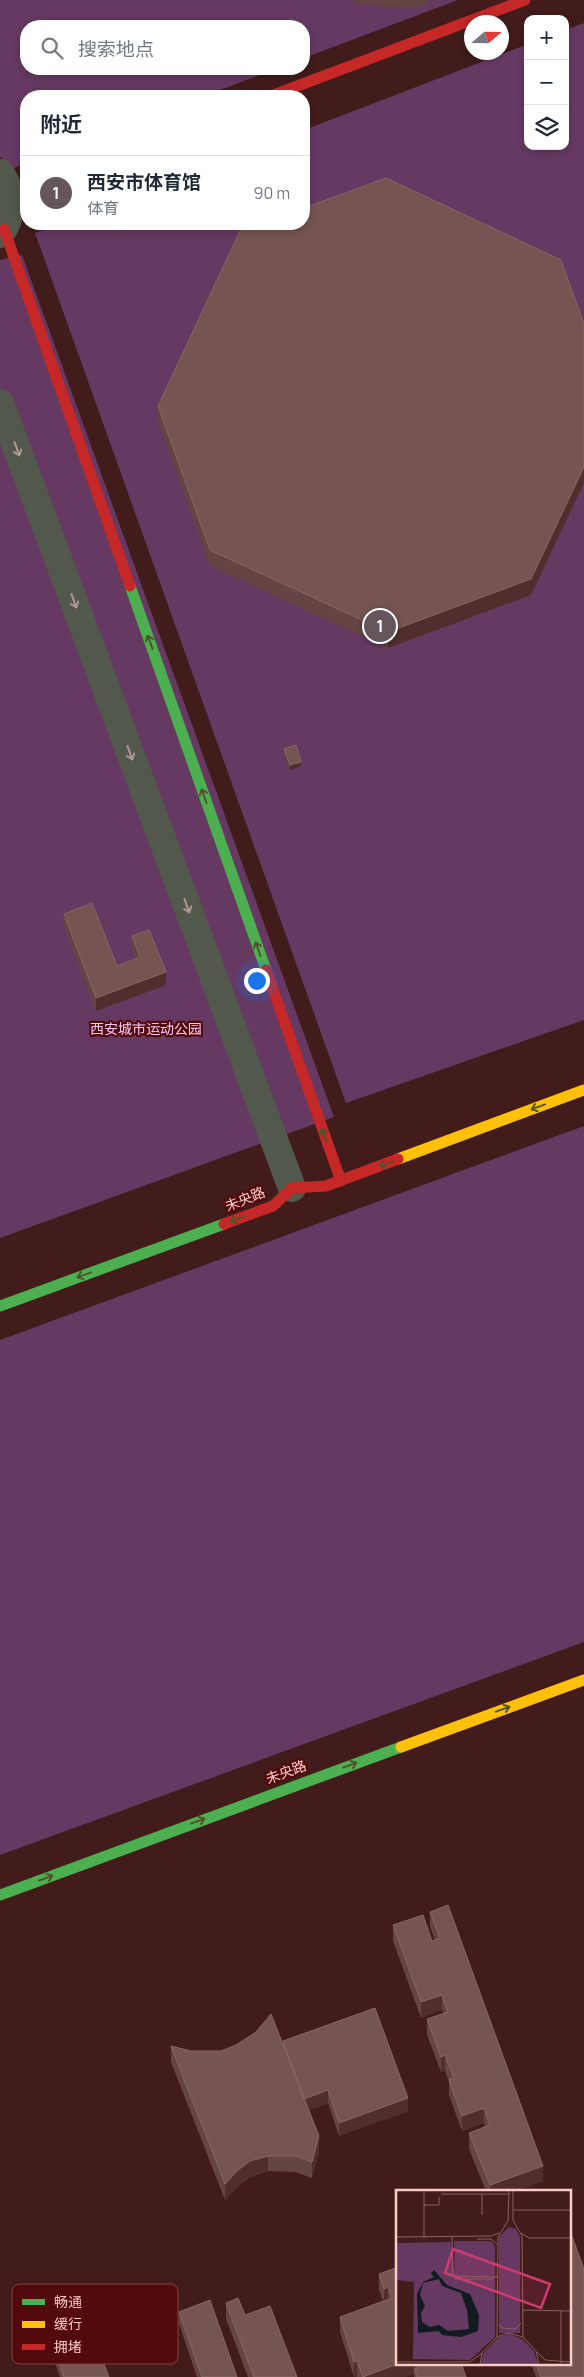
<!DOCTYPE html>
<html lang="zh">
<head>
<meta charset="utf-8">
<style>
	body { margin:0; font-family:Manrope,"Noto Sans SC",sans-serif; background:#f6f6f7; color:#1f2937 }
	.controls { position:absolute; right:15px; top:15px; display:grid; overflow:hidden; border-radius:10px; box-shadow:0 2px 8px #0003 }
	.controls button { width:45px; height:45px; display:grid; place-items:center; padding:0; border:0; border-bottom:1px solid #e0e1e3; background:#fff; color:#1f2937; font:25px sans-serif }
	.compass { position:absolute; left:464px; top:15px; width:45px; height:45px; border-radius:50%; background:#fff; box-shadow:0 2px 8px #0003; rotate:70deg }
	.you { position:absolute; left:256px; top:980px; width:18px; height:18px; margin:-12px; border:4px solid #fff; border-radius:50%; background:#1a73e8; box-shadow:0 0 0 8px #1a73e833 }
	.badge { display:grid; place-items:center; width:32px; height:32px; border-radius:50%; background:#65565d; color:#fff; font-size:16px; font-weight:700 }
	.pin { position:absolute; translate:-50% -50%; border:2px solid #fff; box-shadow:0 1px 5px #0006 }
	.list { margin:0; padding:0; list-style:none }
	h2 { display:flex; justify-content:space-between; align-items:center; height:65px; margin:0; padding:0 20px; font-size:21px }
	h2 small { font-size:16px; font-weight:400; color:#747a83 }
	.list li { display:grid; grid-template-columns:32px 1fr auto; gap:15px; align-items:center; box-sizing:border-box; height:75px; padding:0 20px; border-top:1px solid #e0e1e3 }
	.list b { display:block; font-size:19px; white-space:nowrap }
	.list p { margin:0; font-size:16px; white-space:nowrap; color:#747a83 }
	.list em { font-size:16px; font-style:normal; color:#747a83 }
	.icon { flex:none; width:28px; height:28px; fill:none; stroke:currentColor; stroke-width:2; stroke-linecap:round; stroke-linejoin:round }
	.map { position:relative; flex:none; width:584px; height:2377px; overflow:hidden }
	.search { position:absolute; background:#fff; box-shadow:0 2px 8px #0003; left:20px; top:20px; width:290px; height:55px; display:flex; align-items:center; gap:12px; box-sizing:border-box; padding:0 18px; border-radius:20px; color:#747a83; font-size:19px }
	.panel { position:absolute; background:#fff; box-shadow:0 2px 8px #0003; left:20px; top:90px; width:290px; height:140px; border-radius:20px }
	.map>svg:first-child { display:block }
	.green { fill:#653962 }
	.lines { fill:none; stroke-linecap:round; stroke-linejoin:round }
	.street { stroke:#53584d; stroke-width:28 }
	.fast { stroke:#4caf50; stroke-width:11 }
	.slow { stroke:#ffc107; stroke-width:11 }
	.jam { stroke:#c62828; stroke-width:11 }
	.wall { fill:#654543 }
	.shaded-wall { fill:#502e2d }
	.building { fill:#755451; stroke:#8a6664 }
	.oneway { stroke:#af9890 }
	.oneway2 { stroke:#50542b }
	.labels { text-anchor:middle; stroke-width:4.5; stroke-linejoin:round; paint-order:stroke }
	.park-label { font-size:14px; fill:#f8caf9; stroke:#530a0c }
	.street-label { font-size:14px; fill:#faccc7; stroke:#530a0c }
	.inset-road { fill:none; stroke:#8c6260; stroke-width:1 }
	.view { fill:#cd3c71; fill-opacity:0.15; stroke:#cd3c71; stroke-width:2.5 }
	.inset-edge { fill:none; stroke:#faccc7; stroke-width:2.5 }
	.key { fill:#530a0c; stroke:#854444; stroke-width:1 }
	.key-label { font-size:14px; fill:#faccc7 }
</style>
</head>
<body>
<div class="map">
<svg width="584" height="2377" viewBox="0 0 584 2377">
	<rect width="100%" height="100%" fill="#421b1b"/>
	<path class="green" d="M 0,0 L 458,0 L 304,58 L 304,26 L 26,26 L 26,69 L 276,69 L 204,96 L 26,96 L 26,163 L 14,168 L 0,157 Z
		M 584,23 L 584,1020 L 346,1103 L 35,233 L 58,224 L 304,224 L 304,130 L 528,44 L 528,146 L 565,146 L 565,30 Z
		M 22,255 L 334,1117 L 0,1238 L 0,260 Z
		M 584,1126 L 584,1642 L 0,1855 L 0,1340 Z"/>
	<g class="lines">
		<path class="street" d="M 0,173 C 13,189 14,217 0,234
			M 0,403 L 292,1188"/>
		<path class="fast" d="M 130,586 L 266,970
			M 0,1306 L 224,1224
			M 0,1895 L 401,1747"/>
		<path class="slow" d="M 398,1159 L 584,1090
			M 401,1747 L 584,1680"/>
		<path class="jam" d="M 271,96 L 525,0
			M 4,229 L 130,586
			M 266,970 L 341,1181
			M 224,1224 L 273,1206 L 292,1188 L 326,1186 L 398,1159"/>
	</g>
	<path class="wall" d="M 351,0 L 427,0 L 427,5 L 413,8 L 385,7 L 358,3 Z
		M 584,324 L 584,483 L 531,595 L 388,648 L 210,566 L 158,421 L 158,406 Z
		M 284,749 L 301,766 L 290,770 L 284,754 Z
		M 64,914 L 117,966 L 136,959 L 132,949 L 132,936 L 166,985 L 96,1011 L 64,927 Z
		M 430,1912 L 543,2181 L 516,2191 L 486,2191 L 469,2149 L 469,2133 L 485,2127 L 484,2123 L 462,2131 L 449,2095 L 449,2082 L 445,2071 L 441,2072 L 427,2035 L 427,2019 L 444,2013 L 442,2010 L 421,2018 L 393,1941 L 393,1925 L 432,1941 L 435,1940 L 430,1927 Z
		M 283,2041 L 408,2111 L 339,2136 L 328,2103 L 309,2110 L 319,2152 L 312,2178 L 295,2172 L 268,2171 L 250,2177 L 238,2186 L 225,2200 L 171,2062 L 171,2046 L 191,2051 L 221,2051 L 283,2044 Z
		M 398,2267 L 398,2363 L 461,2363 L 466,2377 L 414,2377 L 414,2374 L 405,2377 L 354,2377 L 340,2332 L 340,2317 L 383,2301 L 379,2289 L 379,2274 Z
		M 226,2303 L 245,2315 L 297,2377 L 248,2377 L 226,2319 Z
		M 179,2312 L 237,2377 L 197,2377 L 179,2324 Z
		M 55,2350 L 109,2377 L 60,2377 L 55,2363 Z
		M 531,2363 L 570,2363 L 584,2377 L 536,2377 Z"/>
	<path class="shaded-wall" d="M 584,467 L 584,483 L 531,595 L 388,648 L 388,632 Z
		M 301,762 L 301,766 L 290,770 L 290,765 Z
		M 166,972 L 166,985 L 96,1011 L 96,998 Z
		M 442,1995 L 442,2010 L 421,2018 L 421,2002 Z
		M 445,2055 L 445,2071 L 441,2072 L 441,2057 Z
		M 328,2090 L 328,2103 L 304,2112 L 304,2099 Z
		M 408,2098 L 408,2111 L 339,2136 L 339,2123 Z
		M 484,2108 L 484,2123 L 462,2131 L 462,2116 Z
		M 319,2136 L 319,2152 L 312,2178 L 312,2162 Z
		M 268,2156 L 268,2171 L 250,2177 L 238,2186 L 225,2200 L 225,2184 L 238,2170 L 250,2161 Z
		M 543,2166 L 543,2181 L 516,2191 L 490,2191 L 490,2185 Z
		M 388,2287 L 388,2303 L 384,2304 L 384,2289 Z
		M 357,2361 L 357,2377 L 354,2377 L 354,2362 Z
		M 400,2363 L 414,2363 L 414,2374 L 405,2377 L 363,2377 Z"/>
	<path class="building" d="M 386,178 L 561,260 L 584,324 L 584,467 L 531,579 L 388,632 L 210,550 L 158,406 L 240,231 L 260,224 L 304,224 L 304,208 Z
		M 296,745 L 301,762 L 290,765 L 284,749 Z
		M 92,903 L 117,966 L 140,957 L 132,936 L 149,930 L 166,972 L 96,998 L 64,914 Z
		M 448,1905 L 543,2166 L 490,2185 L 469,2133 L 490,2125 L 484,2108 L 462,2116 L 449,2080 L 454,2078 L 445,2055 L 441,2057 L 427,2019 L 448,2012 L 442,1995 L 421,2002 L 393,1925 L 423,1915 L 432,1941 L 440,1938 L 430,1912 Z
		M 375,2008 L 408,2098 L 339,2123 L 328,2090 L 304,2099 L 283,2041 Z
		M 271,2014 L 319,2136 L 312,2162 L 295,2156 L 268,2156 L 250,2161 L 238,2170 L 225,2184 L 171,2046 L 191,2051 L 221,2051 L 236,2045 L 256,2032 Z
		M 570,2231 L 584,2269 L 584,2377 L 541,2377 L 536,2363 L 570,2363 Z
		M 398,2267 L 398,2363 L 400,2363 L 363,2377 L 357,2361 L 354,2362 L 340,2317 L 392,2298 L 388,2287 L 384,2289 L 379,2274 Z
		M 238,2298 L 245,2315 L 270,2306 L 297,2377 L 254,2377 L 226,2303 Z
		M 210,2300 L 237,2377 L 202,2377 L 179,2312 Z
		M 93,2336 L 109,2377 L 64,2377 L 55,2350 Z
		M 416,2363 L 461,2363 L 466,2377 L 417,2377 L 414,2369 L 418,2368 Z"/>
	<defs><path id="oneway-shaft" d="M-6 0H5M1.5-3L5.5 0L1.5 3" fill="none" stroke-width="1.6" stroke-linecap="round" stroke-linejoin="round" transform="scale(1.25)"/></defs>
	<g class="oneway">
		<use href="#oneway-shaft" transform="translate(17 449) rotate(70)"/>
		<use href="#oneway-shaft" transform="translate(74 601) rotate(70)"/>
		<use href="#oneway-shaft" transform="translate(130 753) rotate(70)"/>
		<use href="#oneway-shaft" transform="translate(187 906) rotate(70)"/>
	</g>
	<g class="oneway2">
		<use href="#oneway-shaft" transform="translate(150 642) rotate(-110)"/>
		<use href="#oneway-shaft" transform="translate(204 796) rotate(-110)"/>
		<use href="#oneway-shaft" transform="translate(258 949) rotate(-110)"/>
		<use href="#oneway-shaft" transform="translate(538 1107) rotate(160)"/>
		<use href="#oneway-shaft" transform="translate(324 1135) rotate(-110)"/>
		<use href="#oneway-shaft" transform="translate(386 1164) rotate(160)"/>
		<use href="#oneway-shaft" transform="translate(237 1219) rotate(160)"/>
		<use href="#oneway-shaft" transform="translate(84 1275) rotate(160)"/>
		<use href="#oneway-shaft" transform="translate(503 1709) rotate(-20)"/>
		<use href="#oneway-shaft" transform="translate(350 1765) rotate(-20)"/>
		<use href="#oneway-shaft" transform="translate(198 1821) rotate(-20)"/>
		<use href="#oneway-shaft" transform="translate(46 1878) rotate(-20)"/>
	</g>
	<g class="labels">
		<g class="park-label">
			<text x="146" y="1034">西安城市运动公园</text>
		</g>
		<g class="street-label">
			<text transform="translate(245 1199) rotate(-22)" y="5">未央路</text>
			<text transform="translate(286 1772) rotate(-20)" y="5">未央路</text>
		</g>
	</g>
	<g transform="translate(396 2190)">
		<rect width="175" height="175" fill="#421b1b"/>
		<path d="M 113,37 L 120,39 L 124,47 L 124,143 L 103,143 L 103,47 ZM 58,51 L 95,51 L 99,56 L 99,147 L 74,170 L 17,169 L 18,92 L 0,90 L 0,53 L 55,52 L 59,85 ZM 113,144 L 126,149 L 138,161 L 142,175 L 85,175 L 87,164 L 103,147 Z" fill="#653962"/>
		<path d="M 38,80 L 51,95 L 74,104 L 83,125 L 82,141 L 65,147 L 46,145 L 43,141 L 22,143 L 21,104 L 27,92 L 38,87 L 35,83 ZM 43,89 L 46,96 L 65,103 L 71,120 L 73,139 L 52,141 L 43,135 L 34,137 L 26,132 L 25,123 L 29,116 L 24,105 L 27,93 Z" fill="#121c1e" fill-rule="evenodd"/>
		<path class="inset-road" d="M 117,0 L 117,30 L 126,46 L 127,147M 45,4 L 113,4M 86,5 L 86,25M 28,15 L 43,15 L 43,7M 117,20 L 175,20M 125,43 L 133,48 L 175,48M 0,47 L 95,46 L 103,43M 56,47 L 57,85M 28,48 L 28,0M 81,49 L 95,49 L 101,54M 58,86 L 102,87M 58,89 L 97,89M 126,120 L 175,121M 165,121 L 165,173M 103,134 L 106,138 L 119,139 L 125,133M 101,147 L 102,47 L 112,31 L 113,0M 141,162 L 149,170 L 175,172M 0,172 L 74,172 L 86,163M 84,175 L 86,163 L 101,147 L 112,143 L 127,147 L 140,161 L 143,175"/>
		<path class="view" d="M 57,59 L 154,94 L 145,118 L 49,83 Z"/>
		<rect width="175" height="175" class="inset-edge"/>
	</g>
	<rect x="12" y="2284" width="166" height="80" rx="8" class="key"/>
	<rect x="22" y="2299" width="23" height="6" fill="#4caf50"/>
	<rect x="22" y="2321" width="23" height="7" fill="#ffc107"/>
	<rect x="22" y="2344" width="23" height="6" fill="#c62828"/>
	<g class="key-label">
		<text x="54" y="2307">畅通</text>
		<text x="54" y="2329">缓行</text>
		<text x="54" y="2352">拥堵</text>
	</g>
</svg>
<div class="controls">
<button>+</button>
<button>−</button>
<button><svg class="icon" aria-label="layers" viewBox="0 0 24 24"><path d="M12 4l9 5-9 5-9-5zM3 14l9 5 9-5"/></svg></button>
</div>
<svg class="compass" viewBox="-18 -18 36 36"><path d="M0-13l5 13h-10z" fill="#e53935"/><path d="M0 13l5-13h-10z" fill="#747a83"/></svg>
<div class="you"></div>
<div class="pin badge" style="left:380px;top:626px">1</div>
<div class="search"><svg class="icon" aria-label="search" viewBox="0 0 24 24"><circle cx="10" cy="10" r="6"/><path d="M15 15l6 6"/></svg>搜索地点</div>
<section class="panel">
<h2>附近<small></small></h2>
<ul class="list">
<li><span class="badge">1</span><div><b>西安市体育馆</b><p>体育</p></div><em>90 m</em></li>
</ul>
</section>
</div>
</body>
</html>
